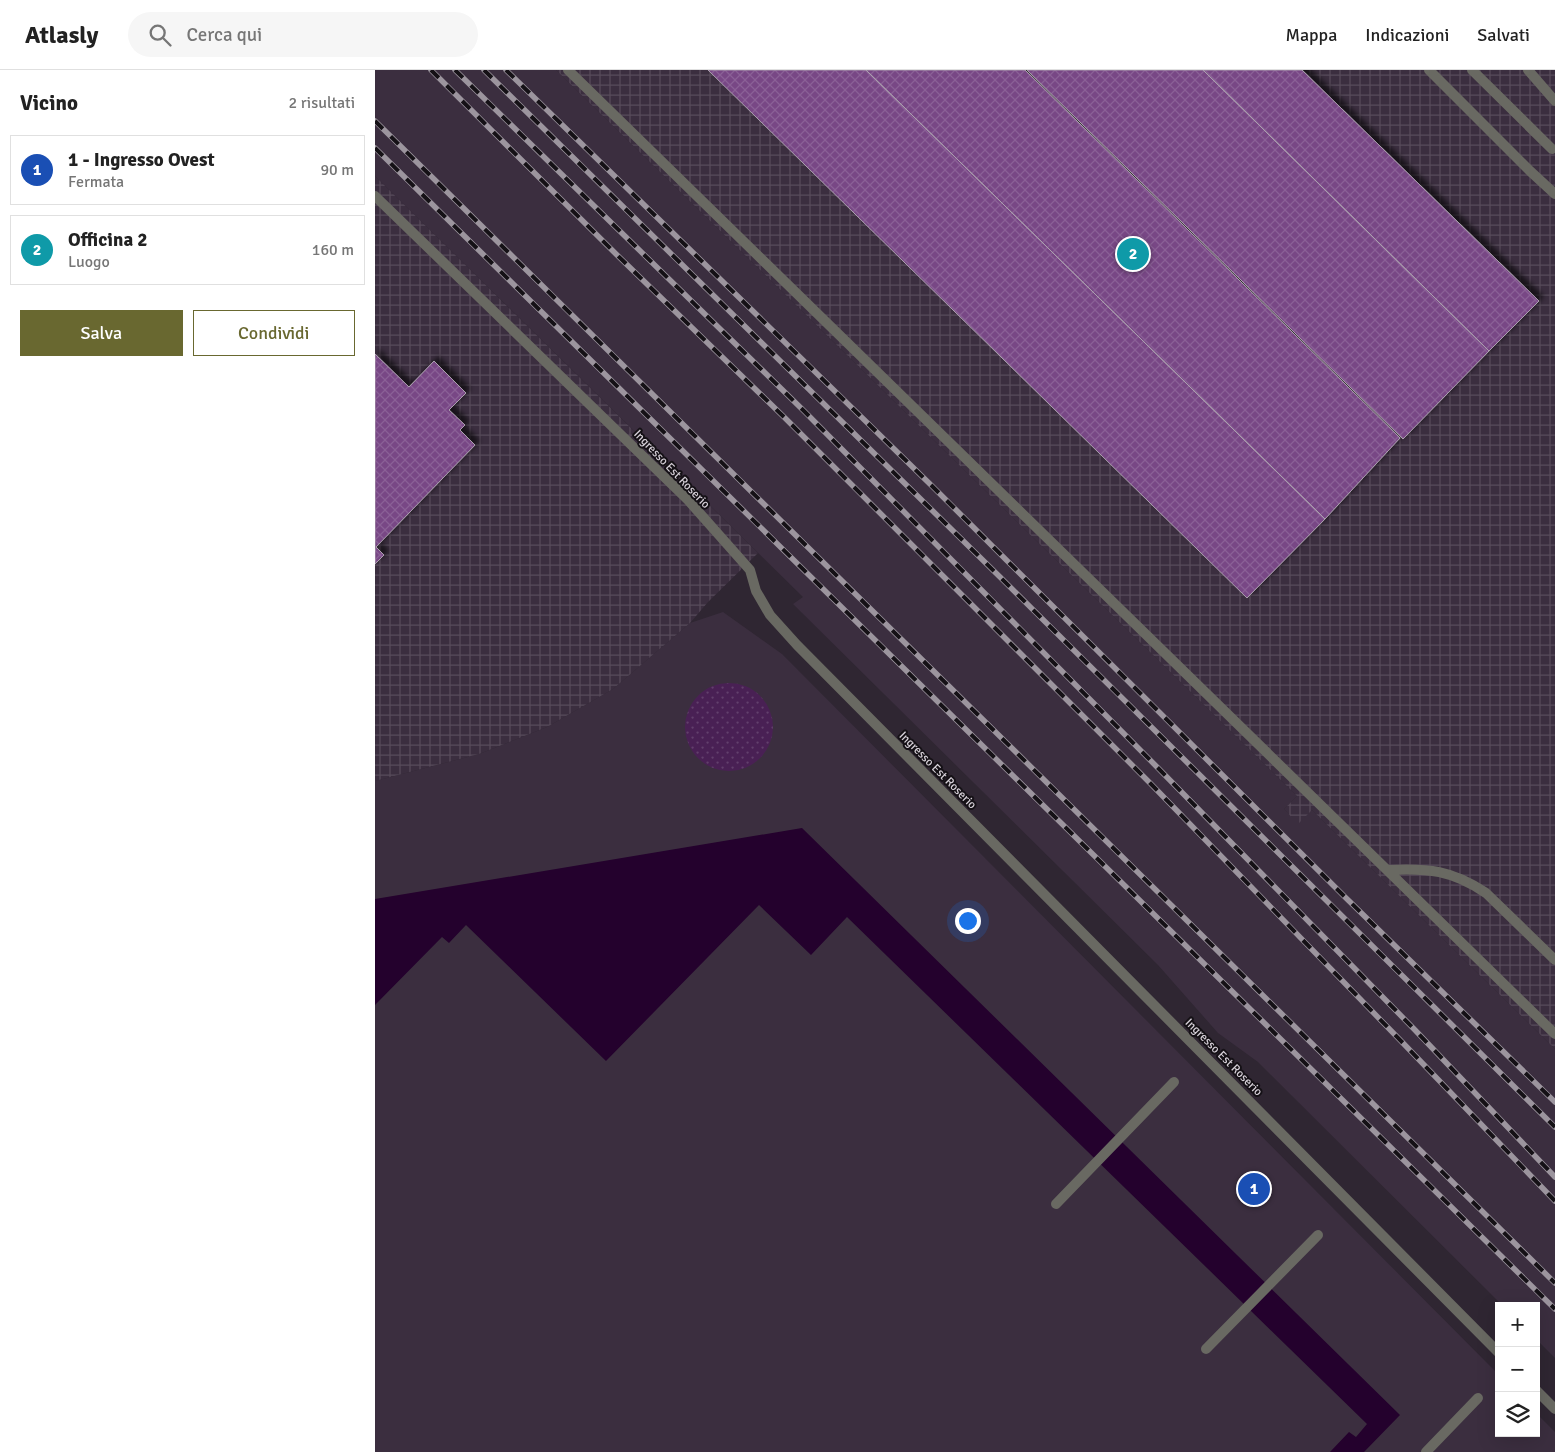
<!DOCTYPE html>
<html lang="it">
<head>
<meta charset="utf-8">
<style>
	body { margin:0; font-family:Signika,sans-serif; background:#f6f6f6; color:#222 }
	.controls { position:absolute; right:15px; bottom:15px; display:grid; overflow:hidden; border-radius:0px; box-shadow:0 5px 20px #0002 }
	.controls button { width:45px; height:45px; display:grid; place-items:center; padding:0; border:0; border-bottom:1px solid #e0e0e0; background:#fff; color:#222; font:25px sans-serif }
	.you { position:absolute; left:592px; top:850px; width:18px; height:18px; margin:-12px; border:4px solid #fff; border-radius:50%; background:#1a73e8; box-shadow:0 0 0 8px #1a73e833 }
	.badge { display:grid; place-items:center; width:32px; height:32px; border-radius:50%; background:#696830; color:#fff; font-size:16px; font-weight:700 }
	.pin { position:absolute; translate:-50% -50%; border:2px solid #fff; box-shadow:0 1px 5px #0006 }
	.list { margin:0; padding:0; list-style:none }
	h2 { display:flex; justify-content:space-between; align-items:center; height:65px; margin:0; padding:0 20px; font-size:21px }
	h2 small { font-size:16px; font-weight:400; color:#767676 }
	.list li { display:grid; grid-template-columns:32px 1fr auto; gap:15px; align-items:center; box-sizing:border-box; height:70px; margin:0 10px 10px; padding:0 10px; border:1px solid #e0e0e0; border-radius:0px }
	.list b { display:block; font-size:19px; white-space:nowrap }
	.list p { margin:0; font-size:16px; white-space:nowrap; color:#767676 }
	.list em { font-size:16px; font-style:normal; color:#767676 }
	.actions { display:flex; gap:10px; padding:15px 20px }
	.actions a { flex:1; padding:11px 0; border:1px solid #696830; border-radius:0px; text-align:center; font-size:18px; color:#696830 }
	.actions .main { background:#696830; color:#fff }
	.icon { flex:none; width:28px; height:28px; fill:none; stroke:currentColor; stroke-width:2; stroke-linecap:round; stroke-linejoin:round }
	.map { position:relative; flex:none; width:1180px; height:1382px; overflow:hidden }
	header { display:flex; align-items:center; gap:30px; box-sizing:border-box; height:70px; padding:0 25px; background:#fff; border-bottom:1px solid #e0e0e0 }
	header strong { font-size:24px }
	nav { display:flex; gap:28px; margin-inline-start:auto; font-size:18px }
	.search { width:350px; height:45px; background:#f6f6f6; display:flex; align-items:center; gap:12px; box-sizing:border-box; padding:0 18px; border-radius:28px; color:#767676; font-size:19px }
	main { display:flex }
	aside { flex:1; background:#fff }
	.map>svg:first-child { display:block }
	.built { fill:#3b2e3f }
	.industrial { fill:url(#industrial-grid) }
	.grass { fill:url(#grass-dots) }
	.water { fill:#24012d }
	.building { fill:url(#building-cross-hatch); stroke:#aba0ae; filter:url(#shadow) }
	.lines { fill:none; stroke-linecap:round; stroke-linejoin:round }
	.service { stroke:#696962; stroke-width:10 }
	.rail-casing { stroke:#9c959e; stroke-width:5.5 }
	.rail { stroke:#151116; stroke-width:4; stroke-dasharray:11; stroke-linecap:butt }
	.labels { text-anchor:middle; stroke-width:4; stroke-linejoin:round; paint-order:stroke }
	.street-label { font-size:12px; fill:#d7d1d9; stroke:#151116 }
</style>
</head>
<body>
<header>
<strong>Atlasly</strong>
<div class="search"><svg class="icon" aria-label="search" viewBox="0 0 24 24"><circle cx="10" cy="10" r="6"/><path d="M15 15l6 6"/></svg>Cerca qui</div>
<nav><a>Mappa</a><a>Indicazioni</a><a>Salvati</a></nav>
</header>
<main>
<aside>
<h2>Vicino<small>2 risultati</small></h2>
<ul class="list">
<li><span class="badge" style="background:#1a4fb4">1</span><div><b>1 - Ingresso Ovest</b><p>Fermata</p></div><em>90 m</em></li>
<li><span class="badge" style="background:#0f9aa8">2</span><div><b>Officina 2</b><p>Luogo</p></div><em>160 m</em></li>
</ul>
<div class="actions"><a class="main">Salva</a><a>Condividi</a></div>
</aside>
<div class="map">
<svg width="1180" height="1382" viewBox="0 0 1180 1382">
	<defs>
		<pattern id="industrial-grid" width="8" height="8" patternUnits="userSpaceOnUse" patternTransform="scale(1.25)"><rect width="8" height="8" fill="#3b2e3f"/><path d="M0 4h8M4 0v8" fill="none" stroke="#574b5a"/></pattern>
		<pattern id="grass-dots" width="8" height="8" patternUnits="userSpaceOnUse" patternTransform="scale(1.25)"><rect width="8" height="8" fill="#492054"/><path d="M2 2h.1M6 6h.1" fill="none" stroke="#623f6c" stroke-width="1.8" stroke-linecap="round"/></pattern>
		<pattern id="building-cross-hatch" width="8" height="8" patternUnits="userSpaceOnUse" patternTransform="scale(1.25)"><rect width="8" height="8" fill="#784685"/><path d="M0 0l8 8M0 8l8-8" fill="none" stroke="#8a6096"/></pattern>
		<filter id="shadow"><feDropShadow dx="4.5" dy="-4.5" stdDeviation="2.5" flood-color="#0009"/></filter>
	</defs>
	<rect width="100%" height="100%" fill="#2f2632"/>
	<path class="built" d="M 0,0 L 181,0 L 922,726 L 909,739 L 923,753 L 937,740 L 1180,979 L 1180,1288 L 1161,1269 L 1161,1236 L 1128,1236 L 883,992 L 843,963 L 783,895 L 418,534 L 428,527 L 0,106 Z
		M 348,542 L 407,584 L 1124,1305 L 1124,1363 L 1161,1363 L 1161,1343 L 1180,1362 L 1180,1382 L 0,1382 L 0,711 L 104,684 L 172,657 L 238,619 L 315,553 Z"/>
	<path class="industrial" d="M 181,0 L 1180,0 L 1180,979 L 937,740 L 923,754 L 909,739 L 922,726 Z
		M 0,106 L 383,483 L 333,532 L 315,553 L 238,619 L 172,657 L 104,684 L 0,711 Z"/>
	<path class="grass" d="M310 657a44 44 0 1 1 88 0a44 44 0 1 1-88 0Z"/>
	<path class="water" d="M 427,758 L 1025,1345 L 989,1382 L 955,1382 L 974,1362 L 981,1367 L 992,1354 L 472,847 L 436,885 L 384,835 L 231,991 L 91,855 L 74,873 L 67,867 L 0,935 L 0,829 Z"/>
	<path class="building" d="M 333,0 L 491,0 L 950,449 L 872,528 Z
		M 491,0 L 650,0 L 1025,368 L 950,449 Z
		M 652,0 L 828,0 L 1114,281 L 1028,369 Z
		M 828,0 L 927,0 L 1164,231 L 1114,281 Z
		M 0,284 L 34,317 L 59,291 L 91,323 L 74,340 L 90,355 L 85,360 L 100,375 L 1,477 L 9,485 L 0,494 Z"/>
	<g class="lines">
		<path class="service" d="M 193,0 L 1180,964
			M 1054,0 L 1155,101 L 1180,124
			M 1097,0 L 1177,79
			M 1153,0 L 1180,31
			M 0,126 L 313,430 L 375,500 L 381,521 L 395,545 L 422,575 L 1124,1283
			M 1013,800 C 1053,798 1077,800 1111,823 L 1180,890
			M 681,1134 L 799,1012
			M 831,1279 L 943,1165
			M 1161,1320 L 1180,1339
			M 1051,1382 L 1103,1328"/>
		<defs>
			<path id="rail" d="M 56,0 L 241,184 L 409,347 L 775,713 L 1027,972 L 1180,1131
				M 80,0 L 429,341 L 783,698 L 1040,960 L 1180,1107
				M 109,0 L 625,507 L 1180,1057
				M 131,0 L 556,415 L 971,828 L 1180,1032
				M 0,51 L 1180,1213
				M 0,78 L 1180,1239"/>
		</defs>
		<use href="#rail" class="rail-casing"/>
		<use href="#rail" class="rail"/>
	</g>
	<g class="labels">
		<g class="street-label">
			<text transform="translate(297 399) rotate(46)" y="4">Ingresso Est Roserio</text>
			<text transform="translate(563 700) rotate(45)" y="4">Ingresso Est Roserio</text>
			<text transform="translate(849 987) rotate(45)" y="4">Ingresso Est Roserio</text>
		</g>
	</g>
</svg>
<div class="controls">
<button>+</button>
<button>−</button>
<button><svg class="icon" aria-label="layers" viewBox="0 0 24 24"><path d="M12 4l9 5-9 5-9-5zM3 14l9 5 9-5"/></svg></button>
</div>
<div class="you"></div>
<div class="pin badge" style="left:879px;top:1119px;background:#1a4fb4">1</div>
<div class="pin badge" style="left:758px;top:184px;background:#0f9aa8">2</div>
</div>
</main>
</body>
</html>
